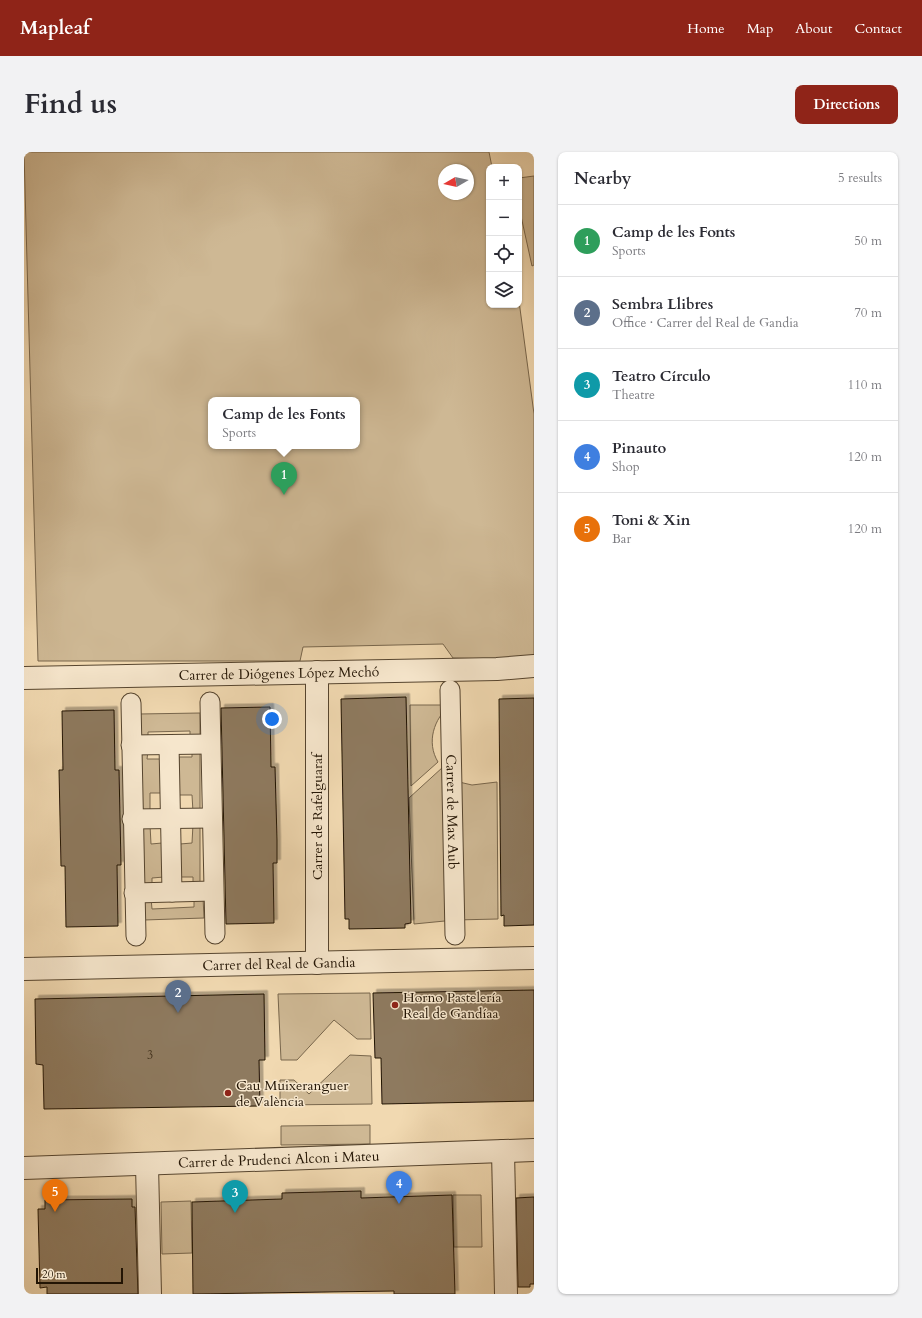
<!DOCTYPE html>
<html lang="en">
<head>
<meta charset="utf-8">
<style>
	body { margin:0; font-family:Cardo,serif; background:#f2f2f3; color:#2b2b33 }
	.controls { position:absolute; right:12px; top:12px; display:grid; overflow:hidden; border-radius:8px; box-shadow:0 1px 3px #0004 }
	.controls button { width:36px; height:36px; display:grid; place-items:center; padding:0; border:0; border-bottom:1px solid #e1e1e2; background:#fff; color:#2b2b33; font:20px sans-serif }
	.compass { position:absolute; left:414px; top:12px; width:36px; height:36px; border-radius:50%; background:#fff; box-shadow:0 1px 3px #0004; rotate:261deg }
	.scale { position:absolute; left:12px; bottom:10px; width:87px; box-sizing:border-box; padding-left:4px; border:2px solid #221404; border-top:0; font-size:11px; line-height:14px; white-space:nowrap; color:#221404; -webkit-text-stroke:3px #f6e6cc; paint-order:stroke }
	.you { position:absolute; left:248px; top:567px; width:14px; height:14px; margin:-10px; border:3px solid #fff; border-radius:50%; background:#1a73e8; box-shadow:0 0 0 6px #1a73e833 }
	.badge { display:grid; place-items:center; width:26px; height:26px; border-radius:50%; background:#8f2418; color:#fff; font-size:13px; font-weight:700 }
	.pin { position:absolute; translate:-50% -33px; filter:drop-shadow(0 1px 2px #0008) }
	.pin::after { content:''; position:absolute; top:21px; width:14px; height:12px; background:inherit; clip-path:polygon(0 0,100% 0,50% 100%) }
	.popup { position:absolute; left:184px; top:245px; width:152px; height:52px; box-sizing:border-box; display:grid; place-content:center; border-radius:8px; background:#fff; filter:drop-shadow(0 1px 3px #0005); font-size:13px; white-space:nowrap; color:#7c7c81 }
	.popup b { font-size:15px; color:#2b2b33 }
	.popup::after { content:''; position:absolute; left:50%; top:100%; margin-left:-8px; border:8px solid transparent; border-top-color:#fff }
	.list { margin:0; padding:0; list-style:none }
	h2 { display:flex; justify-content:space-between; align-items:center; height:52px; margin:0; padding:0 16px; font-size:17px }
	h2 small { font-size:13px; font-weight:400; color:#7c7c81 }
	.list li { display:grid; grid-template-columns:26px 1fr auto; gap:12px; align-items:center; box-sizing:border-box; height:72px; padding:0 16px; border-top:1px solid #e1e1e2 }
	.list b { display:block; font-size:15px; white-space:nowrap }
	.list p { margin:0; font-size:13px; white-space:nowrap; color:#7c7c81 }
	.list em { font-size:13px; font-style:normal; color:#7c7c81 }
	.icon { flex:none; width:22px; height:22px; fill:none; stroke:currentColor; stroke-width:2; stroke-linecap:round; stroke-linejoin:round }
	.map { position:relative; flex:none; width:510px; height:1142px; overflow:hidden; border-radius:8px }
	header { display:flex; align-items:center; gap:24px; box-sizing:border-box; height:56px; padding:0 20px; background:#8f2418; color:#fff }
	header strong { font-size:19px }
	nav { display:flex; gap:22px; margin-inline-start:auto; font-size:14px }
	.intro { display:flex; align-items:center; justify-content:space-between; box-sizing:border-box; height:96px; padding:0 24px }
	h1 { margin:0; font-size:28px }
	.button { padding:10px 18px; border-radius:8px; background:#8f2418; color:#fff; font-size:14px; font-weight:700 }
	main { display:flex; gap:24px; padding:0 24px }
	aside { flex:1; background:#fff; border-radius:8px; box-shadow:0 1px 3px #0004 }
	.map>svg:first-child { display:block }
	.green { fill:#ceb894; stroke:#78664c; fill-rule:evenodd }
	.building { fill:#8e7a5e; stroke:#221404; filter:url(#shadow) }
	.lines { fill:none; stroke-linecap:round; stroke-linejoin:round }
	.pedestrian-casing { stroke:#56452f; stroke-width:21 }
	.minor-casing { stroke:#56452f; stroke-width:24 }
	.pedestrian { stroke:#f6e6cc; stroke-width:19 }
	.minor { stroke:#f6e6cc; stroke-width:22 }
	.poi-dot { fill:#8f2418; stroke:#f6e6cc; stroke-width:1.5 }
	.labels { text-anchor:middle; stroke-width:3; stroke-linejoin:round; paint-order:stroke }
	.number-label { font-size:12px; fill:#3d2e1a }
	.street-label { font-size:14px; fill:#221404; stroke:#f6e6cc }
	.poi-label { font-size:14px; fill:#221404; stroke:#f6e6cc; text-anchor:start }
</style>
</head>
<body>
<header>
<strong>Mapleaf</strong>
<nav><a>Home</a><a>Map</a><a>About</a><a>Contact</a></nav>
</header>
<div class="intro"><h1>Find us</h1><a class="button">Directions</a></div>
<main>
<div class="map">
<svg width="510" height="1142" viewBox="0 0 510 1142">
	<defs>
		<filter id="shadow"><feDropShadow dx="3.5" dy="-3.5" stdDeviation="0" flood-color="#0004"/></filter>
	</defs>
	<rect width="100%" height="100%" fill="#f1d9b1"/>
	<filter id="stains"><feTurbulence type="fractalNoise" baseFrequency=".005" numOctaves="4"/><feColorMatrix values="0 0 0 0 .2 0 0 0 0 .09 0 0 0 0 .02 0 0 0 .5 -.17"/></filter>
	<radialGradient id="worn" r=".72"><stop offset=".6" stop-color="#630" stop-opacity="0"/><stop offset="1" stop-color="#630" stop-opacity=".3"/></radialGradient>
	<path class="green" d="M 0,0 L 465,0 L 468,15 L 465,15 L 465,153 L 495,153 L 495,149 L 510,262 L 510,508 L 429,506 L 419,492 L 279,495 L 276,509 L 14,509 ZM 420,18 L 444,18 L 444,42 L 420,42 ZM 187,248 L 333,248 L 333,294 L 187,294 Z
		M 510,24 L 510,113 L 508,114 L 495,55 L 495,26 Z
		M 386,553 L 426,553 C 410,567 402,590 414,610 L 387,634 Z
		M 176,561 L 176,588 L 166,588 L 166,579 L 124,580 L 124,588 L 116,588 L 115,562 Z
		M 168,597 L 176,597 L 176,660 L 169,660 L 168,643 L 155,643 L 155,605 L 168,605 Z
		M 117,599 L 124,599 L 123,607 L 137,607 L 137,641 L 126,641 L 126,661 L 115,660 Z
		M 419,615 L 435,630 L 448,633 L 473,630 L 474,767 L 431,768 L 390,772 L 385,646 Z
		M 169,672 L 176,672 L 176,733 L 169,733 L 169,725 L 156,725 L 156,692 L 168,691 Z
		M 126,673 L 127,692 L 138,691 L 140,725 L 128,726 L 128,732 L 120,732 L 117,674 Z
		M 179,745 L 180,766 L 120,768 L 119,746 L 127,746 L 128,757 L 170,755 L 170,746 Z
		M 346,841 L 347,887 L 333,887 L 310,868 L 273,908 L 257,908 L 254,842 Z
		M 326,903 L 347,904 L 348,952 L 256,953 L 256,928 L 270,928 L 285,942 Z
		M 346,973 L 346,992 L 257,993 L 257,974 Z
		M 429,1043 L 457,1043 L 458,1095 L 430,1095 Z
		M 167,1049 L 168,1101 L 138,1102 L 137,1050 Z"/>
	<path class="building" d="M 382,545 L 387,771 L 381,772 L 381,776 L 325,777 L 325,767 L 321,767 L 317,547 Z
		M 510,546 L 510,773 L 480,774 L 480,763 L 477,764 L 475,547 Z
		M 246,555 L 247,615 L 251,615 L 253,688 L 253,711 L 249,711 L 250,771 L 202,772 L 197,556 Z
		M 90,558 L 91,618 L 95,618 L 97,713 L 93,713 L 94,774 L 42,775 L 41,714 L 37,714 L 35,618 L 39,618 L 38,559 Z
		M 510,838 L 510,949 L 358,952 L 357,906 L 351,906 L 349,841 Z
		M 240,842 L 241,908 L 235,908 L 236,954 L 20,957 L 19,913 L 12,912 L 11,847 Z
		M 337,1039 L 337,1046 L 428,1043 L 431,1142 L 370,1142 L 370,1139 L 169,1142 L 168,1050 L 258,1047 L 258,1041 Z
		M 510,1045 L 510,1132 L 506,1132 L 506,1135 L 494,1135 L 492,1046 Z
		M 108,1047 L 108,1055 L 111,1055 L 114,1142 L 23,1142 L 23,1135 L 16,1136 L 14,1057 L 21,1057 L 21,1048 Z"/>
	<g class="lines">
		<defs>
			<g id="pedestrian">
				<path id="s1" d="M 426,538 L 431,783"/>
				<path d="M 186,550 L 191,782"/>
				<path d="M 107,551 L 112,784"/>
				<path d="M 107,593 L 186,592"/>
				<path d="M 145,593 L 148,740"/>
				<path d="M 108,667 L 188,666"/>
				<path d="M 110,741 L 189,739"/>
			</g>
			<g id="minor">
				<path d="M 293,520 L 293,811"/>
				<path id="s2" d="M 0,526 L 473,517 L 510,514"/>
				<path id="s3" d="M 0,817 L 510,806"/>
				<path d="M 479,999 L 482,1142"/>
				<path d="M 123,1013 L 126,1142"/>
				<path id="s4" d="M 0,1016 L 510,998"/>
			</g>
		</defs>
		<use href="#pedestrian" class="pedestrian-casing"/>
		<use href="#minor" class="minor-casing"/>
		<use href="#pedestrian" class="pedestrian"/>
		<use href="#minor" class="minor"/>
	</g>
	<g class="poi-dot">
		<circle cx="371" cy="853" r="4"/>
		<circle cx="204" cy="941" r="4"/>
	</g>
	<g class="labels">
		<g class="number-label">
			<text x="126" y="907">3</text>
		</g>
		<g class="street-label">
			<text dy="5" stroke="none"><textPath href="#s2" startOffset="255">Carrer de Diógenes López Mechó</textPath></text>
			<text dy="5" stroke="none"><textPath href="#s1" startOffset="122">Carrer de Max Aub</textPath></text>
			<text transform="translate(293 665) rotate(-90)" y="5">Carrer de Rafelguaraf</text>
			<text dy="5" stroke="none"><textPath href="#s3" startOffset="255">Carrer del Real de Gandia</textPath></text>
			<text dy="5" stroke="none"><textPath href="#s4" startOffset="255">Carrer de Prudenci Alcon i Mateu</textPath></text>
		</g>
		<g class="poi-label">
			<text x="379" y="850">Horno Pastelería<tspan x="379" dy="16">Real de Gandíaa</tspan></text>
			<text x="212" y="938">Cau Muixeranguer<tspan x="212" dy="16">de València</tspan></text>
		</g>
	</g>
	<rect width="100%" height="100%" filter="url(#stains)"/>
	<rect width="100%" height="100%" fill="url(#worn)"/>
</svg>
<div class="controls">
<button>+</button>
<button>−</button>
<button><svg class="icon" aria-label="locate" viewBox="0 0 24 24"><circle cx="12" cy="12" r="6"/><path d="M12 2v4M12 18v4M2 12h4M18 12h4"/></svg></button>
<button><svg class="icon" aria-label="layers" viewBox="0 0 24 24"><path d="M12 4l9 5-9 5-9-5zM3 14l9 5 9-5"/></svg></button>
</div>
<svg class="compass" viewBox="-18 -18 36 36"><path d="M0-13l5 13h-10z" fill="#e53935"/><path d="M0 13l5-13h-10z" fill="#7c7c81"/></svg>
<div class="scale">20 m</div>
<div class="you"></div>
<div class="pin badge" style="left:260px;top:343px;background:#2e9e5b">1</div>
<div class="popup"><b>Camp de les Fonts</b>Sports</div>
<div class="pin badge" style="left:154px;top:861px;background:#5c6f8a">2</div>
<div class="pin badge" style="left:211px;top:1061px;background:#0f9aa8">3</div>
<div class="pin badge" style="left:375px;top:1052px;background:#3f7fe0">4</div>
<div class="pin badge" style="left:31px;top:1060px;background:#e8710a">5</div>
</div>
<aside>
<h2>Nearby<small>5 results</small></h2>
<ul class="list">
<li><span class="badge" style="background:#2e9e5b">1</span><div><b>Camp de les Fonts</b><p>Sports</p></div><em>50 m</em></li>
<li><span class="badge" style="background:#5c6f8a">2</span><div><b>Sembra Llibres</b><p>Office · Carrer del Real de Gandia</p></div><em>70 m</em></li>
<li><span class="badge" style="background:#0f9aa8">3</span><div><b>Teatro Círculo</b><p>Theatre</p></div><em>110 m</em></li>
<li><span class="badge" style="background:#3f7fe0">4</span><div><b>Pinauto</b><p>Shop</p></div><em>120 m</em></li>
<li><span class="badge" style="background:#e8710a">5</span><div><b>Toni &amp; Xin</b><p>Bar</p></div><em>120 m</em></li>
</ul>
</aside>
</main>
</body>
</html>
